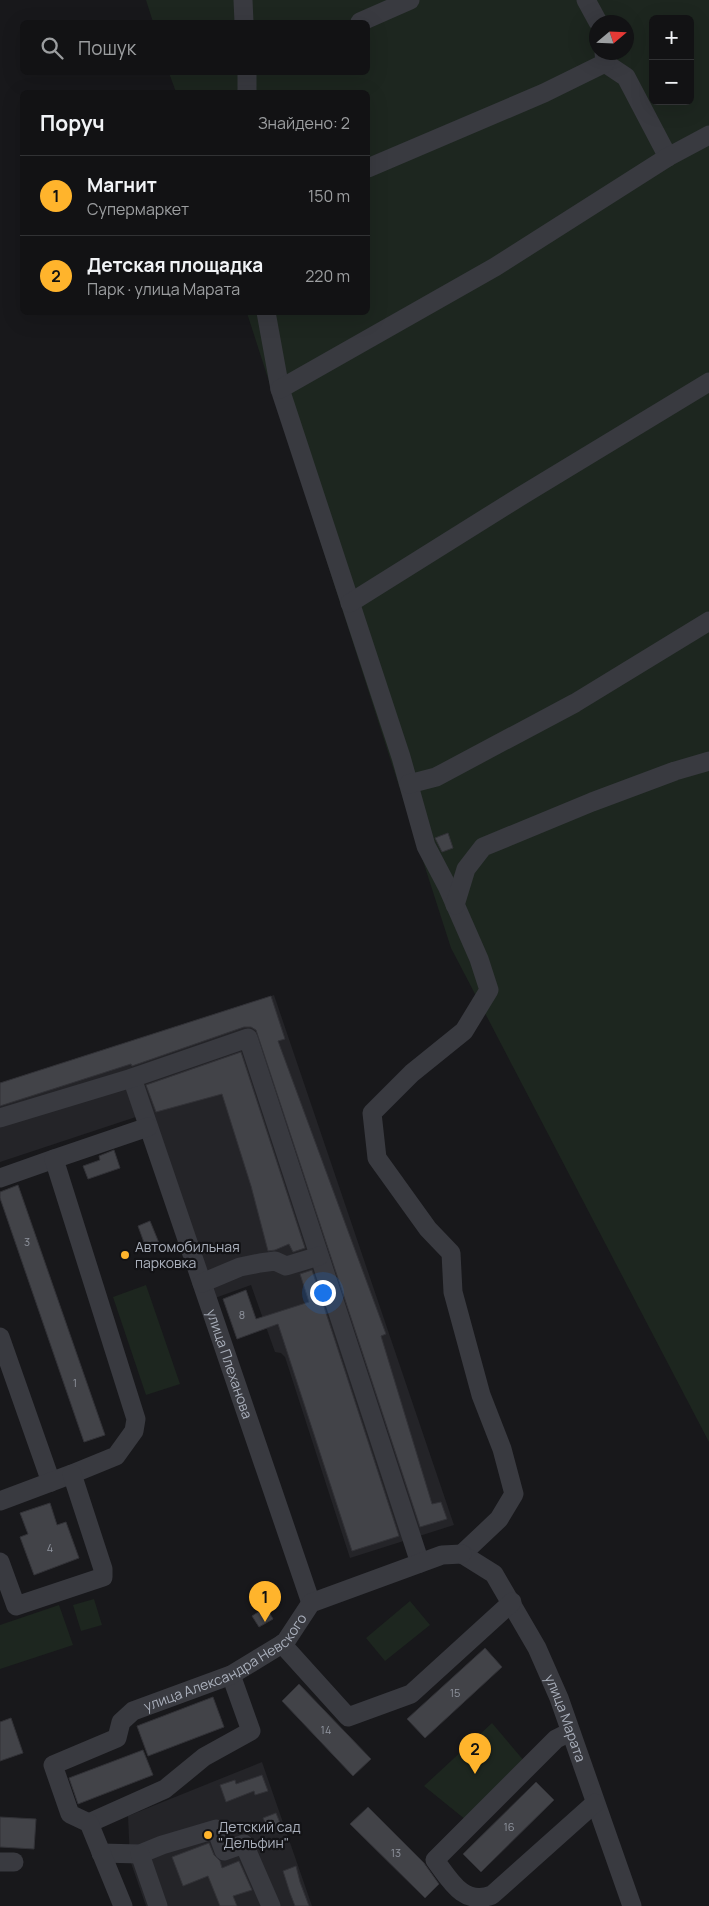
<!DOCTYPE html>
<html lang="uk">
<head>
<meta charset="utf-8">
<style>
	body { margin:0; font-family:Manrope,sans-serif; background:#1b1b1d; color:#f1f3f6 }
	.controls { position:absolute; right:15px; top:15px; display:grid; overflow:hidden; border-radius:8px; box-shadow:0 5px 20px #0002 }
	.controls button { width:45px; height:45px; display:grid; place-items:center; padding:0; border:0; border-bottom:1px solid #313234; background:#121214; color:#f1f3f6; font:25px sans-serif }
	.compass { position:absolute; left:589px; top:15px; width:45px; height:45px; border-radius:50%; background:#121214; box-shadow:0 5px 20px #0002; rotate:71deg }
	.you { position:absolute; left:322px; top:1292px; width:18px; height:18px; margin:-12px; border:4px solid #fff; border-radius:50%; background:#1a73e8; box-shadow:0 0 0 8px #1a73e833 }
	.badge { display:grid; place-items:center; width:32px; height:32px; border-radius:50%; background:#ffb42c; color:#111; font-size:16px; font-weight:700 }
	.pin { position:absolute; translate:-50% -41px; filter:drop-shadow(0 1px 2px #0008) }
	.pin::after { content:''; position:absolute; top:26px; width:18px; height:15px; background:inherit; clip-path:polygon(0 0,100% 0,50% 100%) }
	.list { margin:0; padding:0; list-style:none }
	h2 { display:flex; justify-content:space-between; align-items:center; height:65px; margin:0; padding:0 20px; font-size:21px }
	h2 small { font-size:16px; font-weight:400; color:#9c9ea0 }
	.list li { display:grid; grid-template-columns:32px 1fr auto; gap:15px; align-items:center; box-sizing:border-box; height:80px; padding:0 20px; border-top:1px solid #313234 }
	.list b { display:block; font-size:19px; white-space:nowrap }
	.list p { margin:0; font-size:16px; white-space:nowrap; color:#9c9ea0 }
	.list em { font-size:16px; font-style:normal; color:#9c9ea0 }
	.icon { flex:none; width:28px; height:28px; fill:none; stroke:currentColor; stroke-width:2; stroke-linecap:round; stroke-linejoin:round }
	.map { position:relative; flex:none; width:709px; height:1906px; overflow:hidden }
	.search { position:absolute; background:#121214; box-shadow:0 5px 20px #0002; left:20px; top:20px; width:350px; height:55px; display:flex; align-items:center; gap:12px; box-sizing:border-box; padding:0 18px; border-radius:8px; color:#9c9ea0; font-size:19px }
	.panel { position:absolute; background:#121214; box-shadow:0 5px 20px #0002; left:20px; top:90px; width:350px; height:225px; border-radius:8px }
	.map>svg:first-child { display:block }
	.built { fill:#242428 }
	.green { fill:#1d261f; fill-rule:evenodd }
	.building { fill:#424348; stroke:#323237 }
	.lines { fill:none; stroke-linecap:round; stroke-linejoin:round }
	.minor { stroke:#393a40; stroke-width:19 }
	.poi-dot { fill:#ffb42c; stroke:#131316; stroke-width:2 }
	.labels { text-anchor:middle; stroke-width:4.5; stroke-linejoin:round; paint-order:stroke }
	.number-label { font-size:11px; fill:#8f949e }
	.poi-label { font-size:14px; fill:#a9afbb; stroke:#131316; text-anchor:start }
	.street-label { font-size:14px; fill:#a9afbb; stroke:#131316 }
</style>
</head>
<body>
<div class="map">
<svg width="709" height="1906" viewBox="0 0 709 1906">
	<rect width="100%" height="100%" fill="#18181b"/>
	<path class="built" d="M 274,995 L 454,1525 L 350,1558 L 285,1357 L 281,1353 L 275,1352 L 251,1285 L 215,1298 L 151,1112 L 0,1162 L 0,1083 Z
		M 262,1762 L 312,1906 L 146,1906 L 130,1860 L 128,1816 Z"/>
	<path class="green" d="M 146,0 L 709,0 L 709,1442 L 451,948 L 247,313 L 368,312 L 368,92 L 176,92 L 169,73 L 368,72 L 368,22 L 153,22 ZM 653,19 L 690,19 L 690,101 L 653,101 ZM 596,22 L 626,22 L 626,52 L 596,52 Z
		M 146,1285 L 180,1384 L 146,1395 L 113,1297 Z
		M 94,1599 L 102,1625 L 81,1631 L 73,1605 Z
		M 410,1601 L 430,1625 L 385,1661 L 366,1638 Z
		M 59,1605 L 73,1645 L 0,1669 L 0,1625 Z
		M 492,1723 L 525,1762 L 466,1820 L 424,1786 Z"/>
	<path class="building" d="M 448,833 L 453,848 L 442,852 L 435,838 Z
		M 271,996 L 285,1039 L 278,1041 L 386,1334 L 381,1336 L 432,1504 L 441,1502 L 447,1519 L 420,1527 L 256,1030 L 251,1027 L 244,1027 L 132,1066 L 131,1064 L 0,1106 L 0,1083 Z
		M 241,1052 L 305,1248 L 293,1252 L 289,1244 L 275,1250 L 268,1251 L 251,1186 L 222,1094 L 156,1112 L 146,1085 Z
		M 114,1150 L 120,1168 L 88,1179 L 83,1166 L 100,1160 L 99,1156 Z
		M 18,1185 L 105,1435 L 84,1442 L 0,1198 L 0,1192 Z
		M 150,1221 L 159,1243 L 146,1248 L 138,1226 Z
		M 312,1270 L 399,1536 L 352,1551 L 278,1324 L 237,1339 L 223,1299 L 246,1290 L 256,1319 L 309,1302 L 300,1274 Z
		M 50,1503 L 57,1525 L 66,1522 L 79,1558 L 34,1575 L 20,1537 L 28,1534 L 20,1513 Z
		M 266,1607 L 273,1619 L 259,1627 L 252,1616 Z
		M 485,1648 L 502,1667 L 425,1738 L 407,1719 Z
		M 299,1684 L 371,1759 L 353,1776 L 282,1701 Z
		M 213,1697 L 224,1727 L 148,1756 L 137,1726 Z
		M 11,1718 L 23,1753 L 0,1761 L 0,1722 Z
		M 143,1750 L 153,1775 L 78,1804 L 69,1778 Z
		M 262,1775 L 268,1791 L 255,1795 L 254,1791 L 226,1802 L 220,1785 L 235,1780 L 236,1784 Z
		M 536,1782 L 554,1800 L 481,1872 L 463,1854 Z
		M 368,1807 L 424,1863 L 439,1884 L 425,1898 L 350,1824 Z
		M 276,1813 L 282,1828 L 269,1833 L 263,1818 Z
		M 0,1817 L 36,1819 L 34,1849 L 0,1847 Z
		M 209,1843 L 214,1855 L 220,1861 L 222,1868 L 239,1861 L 252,1890 L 233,1896 L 237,1906 L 220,1906 L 208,1876 L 183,1886 L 172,1857 Z
		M 296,1866 L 300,1882 L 309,1906 L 295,1906 L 290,1893 L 283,1871 Z"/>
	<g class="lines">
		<g class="minor">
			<path d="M 243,0 L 244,22"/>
			<path d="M 586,0 L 598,22"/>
			<path d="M 360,22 L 410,0"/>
			<path d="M 604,52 L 605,63 L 626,77 L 668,157"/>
			<path d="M 247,72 L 247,92"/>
			<path d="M 368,168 L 544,93 L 605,63"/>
			<path d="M 266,312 L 280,389 L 401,757 L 426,846 L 447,886 L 479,959 L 489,990 L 464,1031 L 412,1073 L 372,1113 L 377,1158 L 428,1229 L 451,1253 L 453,1292 L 481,1395 L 502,1449 L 514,1494 L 499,1519 L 462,1554"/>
			<path d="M 280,389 L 495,267 L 668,157 L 709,135"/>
			<path d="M 350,603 L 521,496 L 709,382"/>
			<path d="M 409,784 L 436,777 L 575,703 L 709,621"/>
			<path d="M 455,905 L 466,869 L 483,847 L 592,802 L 675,771 L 709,761"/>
			<path id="s1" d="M 132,1078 L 311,1603"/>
			<path d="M 0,1118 L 132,1078 L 248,1038 L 420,1563"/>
			<path d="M 0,1178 L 54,1159"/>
			<path d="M 202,1283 L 240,1267 L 260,1263 L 275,1261 L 286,1266 L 319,1256"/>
			<path d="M 0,1337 L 51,1482"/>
			<path d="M 0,1501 L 72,1474 L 116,1456 L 134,1431 L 136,1419 L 54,1159 L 148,1127"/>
			<path id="s2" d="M 462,1554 L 494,1574 L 537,1648 L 559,1698 L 632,1906"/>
			<path d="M 0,1562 L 16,1606 L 103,1577 L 103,1569 L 72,1474"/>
			<path d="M 282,1644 L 348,1717 L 411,1694 L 512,1602"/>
			<path d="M 570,1732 L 556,1739 L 435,1860 C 450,1880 463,1906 492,1895 L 595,1803"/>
			<path d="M 89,1823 L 165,1789 L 204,1757 L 251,1731 L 231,1675"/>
			<path d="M 101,1853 L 140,1854 L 162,1845 L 216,1829 L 224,1851 L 244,1844 L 271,1906"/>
			<path d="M 140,1854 L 158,1906"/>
			<path d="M 0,1862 L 14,1862"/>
			<path id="s3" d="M 123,1906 L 89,1823 L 70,1814 L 53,1765 L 117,1738 L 121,1722 L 133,1711 L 231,1675 L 282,1644 L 286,1641 L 311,1603 L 442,1555 L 462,1554"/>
		</g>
	</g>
	<g class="poi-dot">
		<circle cx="125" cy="1255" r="5"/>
		<circle cx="208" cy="1835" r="5"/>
	</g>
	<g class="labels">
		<g class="number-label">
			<text x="27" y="1246">3</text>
			<text x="242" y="1319">8</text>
			<text x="75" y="1387">1</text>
			<text x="50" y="1552">4</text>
			<text x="455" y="1697">15</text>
			<text x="326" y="1734">14</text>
			<text x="509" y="1831">16</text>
			<text x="396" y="1857">13</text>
		</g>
		<g class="poi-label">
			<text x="135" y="1252">Автомобильная<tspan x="135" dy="16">парковка</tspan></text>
			<text x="218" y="1832">Детский сад<tspan x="218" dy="16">"Дельфин"</tspan></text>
		</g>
		<g class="street-label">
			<text dy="5" stroke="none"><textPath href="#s1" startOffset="302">улица Плеханова</textPath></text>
			<text dy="5" stroke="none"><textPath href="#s3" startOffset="371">улица Александра Невского</textPath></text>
			<text dy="5" stroke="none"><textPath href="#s2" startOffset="199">улица Марата</textPath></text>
		</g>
	</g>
</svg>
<div class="controls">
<button>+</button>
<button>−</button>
</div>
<svg class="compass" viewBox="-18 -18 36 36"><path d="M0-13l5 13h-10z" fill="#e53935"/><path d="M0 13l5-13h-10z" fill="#9c9ea0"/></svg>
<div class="you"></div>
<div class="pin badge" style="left:265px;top:1622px">1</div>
<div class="pin badge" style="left:475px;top:1774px">2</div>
<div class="search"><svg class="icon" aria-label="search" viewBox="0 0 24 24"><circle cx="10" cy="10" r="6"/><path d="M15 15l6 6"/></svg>Пошук</div>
<section class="panel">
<h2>Поруч<small>Знайдено: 2</small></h2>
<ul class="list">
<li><span class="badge">1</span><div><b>Магнит</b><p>Супермаркет</p></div><em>150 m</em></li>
<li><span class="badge">2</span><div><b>Детская площадка</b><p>Парк · улица Марата</p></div><em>220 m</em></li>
</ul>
</section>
</div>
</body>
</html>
